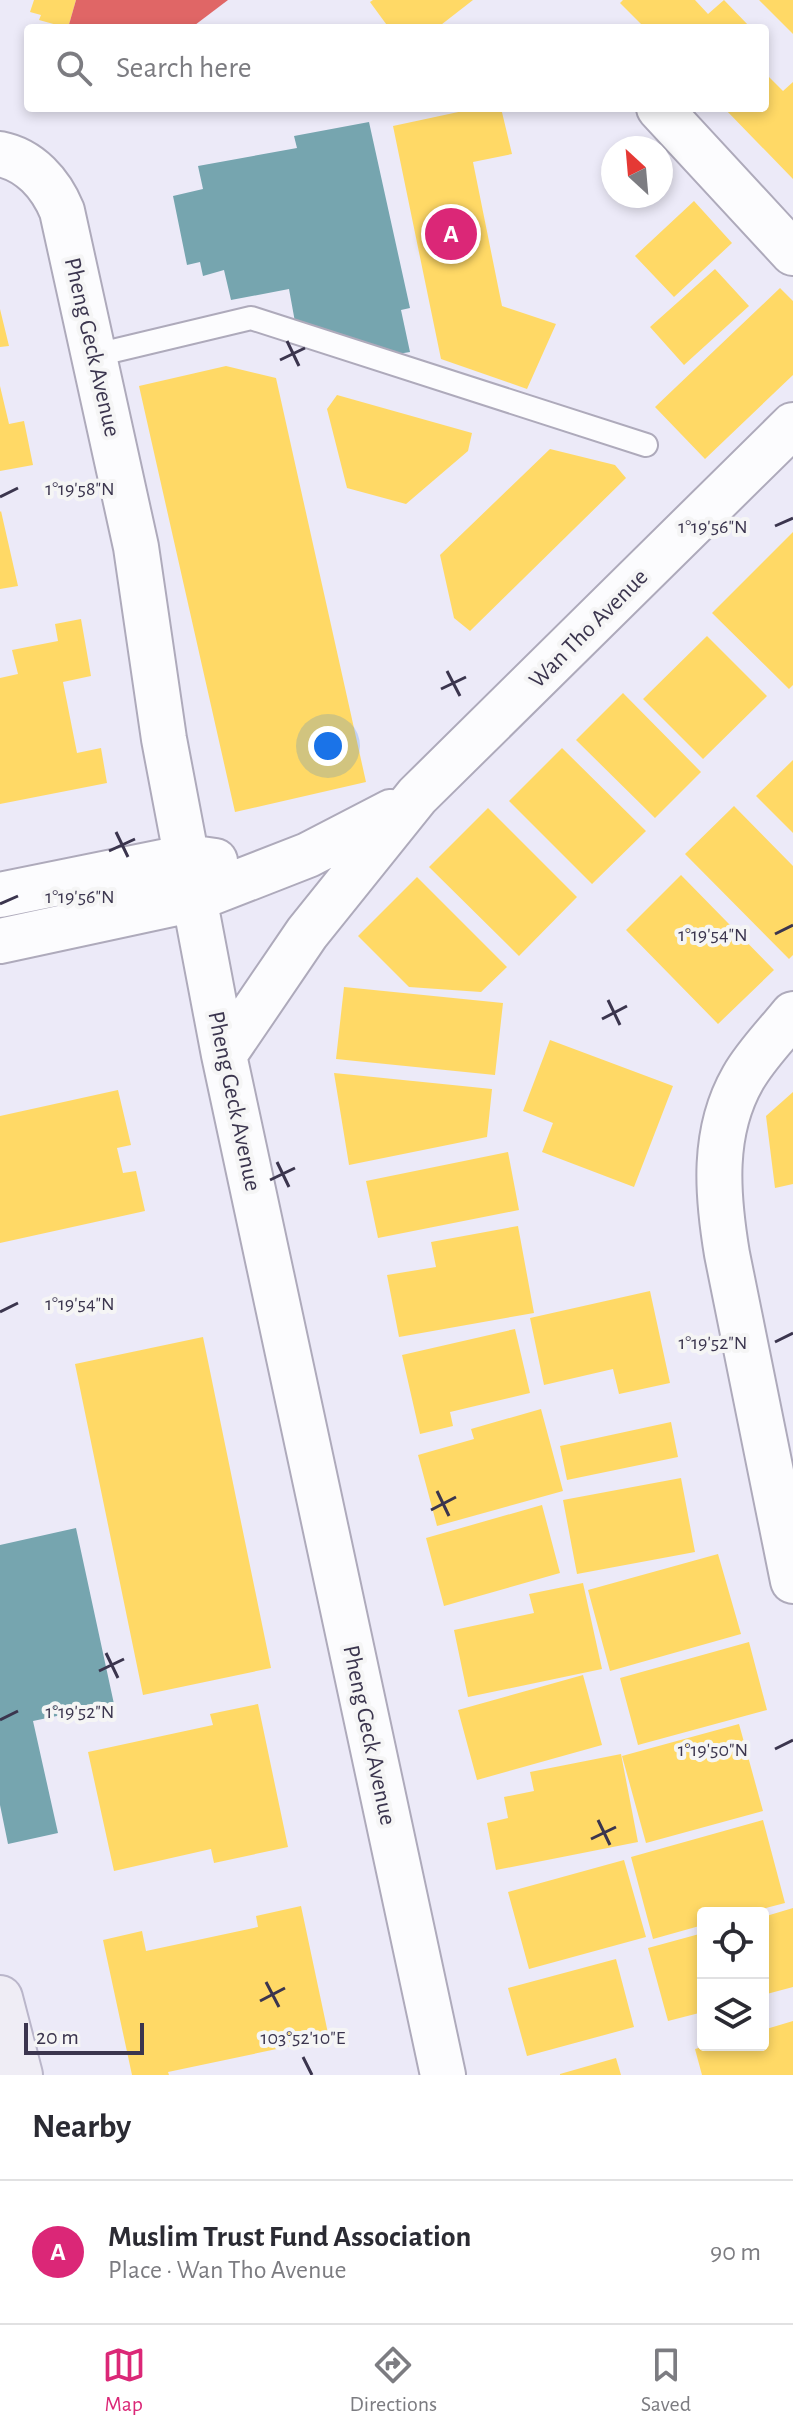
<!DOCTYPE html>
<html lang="en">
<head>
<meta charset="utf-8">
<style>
	body { margin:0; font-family:"Alegreya Sans",sans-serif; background:#f7f7f7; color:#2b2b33 }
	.controls { position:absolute; right:24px; bottom:24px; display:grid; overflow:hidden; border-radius:8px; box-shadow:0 4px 12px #0003 }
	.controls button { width:72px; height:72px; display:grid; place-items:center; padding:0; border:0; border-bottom:2px solid #e1e1e2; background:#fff; color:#2b2b33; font:40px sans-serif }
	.compass { position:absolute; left:601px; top:136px; width:72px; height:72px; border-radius:50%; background:#fff; box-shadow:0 4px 12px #0003; rotate:334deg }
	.scale { position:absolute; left:24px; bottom:20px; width:120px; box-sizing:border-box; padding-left:8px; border:4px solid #3b354e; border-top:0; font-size:22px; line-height:28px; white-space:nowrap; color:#3b354e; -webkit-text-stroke:6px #f5f5f5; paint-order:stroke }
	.you { position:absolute; left:328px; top:746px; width:28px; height:28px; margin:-20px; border:6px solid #fff; border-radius:50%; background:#1a73e8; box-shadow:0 0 0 12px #1a73e833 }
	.badge { display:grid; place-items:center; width:52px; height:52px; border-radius:50%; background:#db2777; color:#fff; font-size:26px; font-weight:700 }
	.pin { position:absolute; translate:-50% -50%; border:4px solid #fff; box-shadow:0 2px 8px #0006 }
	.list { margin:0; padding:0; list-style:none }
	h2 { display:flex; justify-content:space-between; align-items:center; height:104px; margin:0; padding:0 32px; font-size:34px }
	h2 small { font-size:26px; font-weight:400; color:#7c7c81 }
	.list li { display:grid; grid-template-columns:52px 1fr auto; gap:24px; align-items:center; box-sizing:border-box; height:144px; padding:0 32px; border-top:2px solid #e1e1e2 }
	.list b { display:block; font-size:30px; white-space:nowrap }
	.list p { margin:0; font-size:26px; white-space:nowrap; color:#7c7c81 }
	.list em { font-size:26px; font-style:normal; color:#7c7c81 }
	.icon { flex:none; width:44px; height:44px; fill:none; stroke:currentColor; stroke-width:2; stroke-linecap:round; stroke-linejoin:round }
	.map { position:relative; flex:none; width:793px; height:2075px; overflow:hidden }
	.search { position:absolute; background:#fff; box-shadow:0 4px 12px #0003; left:24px; right:24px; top:24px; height:88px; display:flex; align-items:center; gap:20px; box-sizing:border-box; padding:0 28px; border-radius:8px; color:#7c7c81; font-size:30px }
	.sheet { height:248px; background:#fff }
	nav { display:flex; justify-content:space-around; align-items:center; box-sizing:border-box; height:112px; border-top:2px solid #e1e1e2; background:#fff; font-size:22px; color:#7c7c81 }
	nav a { display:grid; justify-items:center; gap:4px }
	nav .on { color:#db2777 }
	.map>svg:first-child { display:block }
	.homes { fill:#ffd966 }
	.shops { fill:#e06666 }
	.public { fill:#76a5af }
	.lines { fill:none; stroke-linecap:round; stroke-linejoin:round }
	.service-casing { stroke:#aeaabb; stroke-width:26 }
	.minor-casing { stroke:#aeaabb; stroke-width:48 }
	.primary-casing { stroke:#bab6ca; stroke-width:48 }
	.service { stroke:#fcfcfe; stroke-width:22 }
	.minor { stroke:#fcfcfe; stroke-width:44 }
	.primary { stroke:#efedf5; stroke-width:44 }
	.ticks { fill:none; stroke:#3b354e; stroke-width:3 }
	.labels { text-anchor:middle; stroke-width:8; stroke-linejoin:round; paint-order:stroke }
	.street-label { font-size:24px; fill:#3b354e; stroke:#f5f5f5 }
	.ticks-label { font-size:20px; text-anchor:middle; fill:#3b354e; stroke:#f5f5f5; stroke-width:8; stroke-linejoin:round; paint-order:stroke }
</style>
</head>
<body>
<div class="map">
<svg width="793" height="2075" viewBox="0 0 793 2075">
	<rect width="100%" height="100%" fill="#eceaf8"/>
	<path class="homes" d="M 34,0 L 76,0 L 68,28 L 39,20 L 41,15 L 30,12 Z
		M 373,0 L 473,0 L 437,28 L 389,28 L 370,2 Z
		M 623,0 L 695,0 L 708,14 L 724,0 L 749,26 L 645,28 L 620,3 Z
		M 759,0 L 793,0 L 793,34 Z
		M 765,73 L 783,91 L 793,82 L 793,179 L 724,108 L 765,108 Z
		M 477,108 L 501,108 L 512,154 L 473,162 L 502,306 L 556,324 L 527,389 L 441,359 L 393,126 Z
		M 694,201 L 732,243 L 674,297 L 635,256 Z
		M 715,269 L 749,306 L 684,365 L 650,327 Z
		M 780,288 L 793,301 L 793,375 L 705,459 L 655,407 Z
		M 0,309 L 9,346 L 0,347 Z
		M 226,366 L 276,378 L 366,782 L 235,812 L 139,386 Z
		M 0,386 L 9,424 L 24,421 L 33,465 L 0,471 Z
		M 337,395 L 472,433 L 468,451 L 406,504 L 347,488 L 327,409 Z
		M 550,449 L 615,465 L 626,478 L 470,631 L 454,618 L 440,555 Z
		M 1,511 L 18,586 L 0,589 L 0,512 Z
		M 793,532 L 793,685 L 789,689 L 712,613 Z
		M 81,619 L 91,676 L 63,682 L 77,753 L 101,748 L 107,783 L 0,804 L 0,678 L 18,674 L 12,650 L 58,641 L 55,624 Z
		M 707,636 L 767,696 L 703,759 L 643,699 Z
		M 623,693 L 701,772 L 655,818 L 576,740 Z
		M 562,748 L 646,831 L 592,884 L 509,801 Z
		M 793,760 L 793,833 L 756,796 Z
		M 734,806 L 793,866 L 793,955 L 789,959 L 685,854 Z
		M 488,808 L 577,897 L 519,956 L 429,867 Z
		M 681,875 L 774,970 L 718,1024 L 626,930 Z
		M 417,877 L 507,967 L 481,992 L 409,987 L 358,936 Z
		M 344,987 L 503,1003 L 495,1075 L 336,1059 Z
		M 550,1040 L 673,1086 L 634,1187 L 542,1152 L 553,1123 L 523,1111 Z
		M 334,1073 L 492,1089 L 487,1137 L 349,1165 Z
		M 118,1090 L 131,1145 L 117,1148 L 123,1173 L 136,1171 L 145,1211 L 0,1243 L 0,1116 Z
		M 793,1092 L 793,1184 L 775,1188 L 766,1116 Z
		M 508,1152 L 519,1210 L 378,1238 L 366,1181 Z
		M 518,1226 L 534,1313 L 399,1337 L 387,1275 L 436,1267 L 431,1242 Z
		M 650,1291 L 670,1383 L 619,1394 L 613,1369 L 544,1385 L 530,1318 Z
		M 515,1329 L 530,1393 L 450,1412 L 453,1426 L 420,1434 L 402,1355 Z
		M 203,1337 L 271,1668 L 143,1695 L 75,1364 Z
		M 541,1409 L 563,1491 L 437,1526 L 418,1455 L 474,1439 L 471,1429 Z
		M 671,1422 L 678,1457 L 567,1480 L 560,1446 Z
		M 681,1478 L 695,1552 L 577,1574 L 563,1500 Z
		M 542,1505 L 560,1573 L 444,1606 L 426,1538 Z
		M 718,1554 L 741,1634 L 610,1671 L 588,1590 Z
		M 583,1583 L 602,1669 L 468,1697 L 454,1630 L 534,1613 L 529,1594 Z
		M 749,1642 L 767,1710 L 638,1745 L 620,1678 Z
		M 583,1675 L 602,1745 L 477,1780 L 458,1710 Z
		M 258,1704 L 288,1847 L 214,1863 L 211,1849 L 114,1871 L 88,1752 L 213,1725 L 210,1714 Z
		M 739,1724 L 763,1811 L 646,1843 L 622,1756 Z
		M 621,1754 L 638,1842 L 496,1870 L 487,1823 L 508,1818 L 504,1797 L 534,1791 L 530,1772 Z
		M 763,1820 L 785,1903 L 747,1913 L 703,1913 L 703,1925 L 653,1939 L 631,1857 Z
		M 624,1860 L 646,1937 L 529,1969 L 508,1892 Z
		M 301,1906 L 329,2038 L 168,2072 L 169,2075 L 132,2075 L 103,1940 L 142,1931 L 146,1951 L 258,1927 L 256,1916 Z
		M 793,1908 L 793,1987 L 763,1995 L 763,1917 Z
		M 703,1933 L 703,2012 L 668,2021 L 648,1948 Z
		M 616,1959 L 634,2027 L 527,2056 L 508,1988 Z
		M 793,2021 L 793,2075 L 702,2075 L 695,2049 L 710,2045 L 763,2045 L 763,2030 Z
		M 616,2058 L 621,2075 L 560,2075 L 560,2074 Z"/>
	<path class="shops" d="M 76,0 L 228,0 L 191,28 L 68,28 Z"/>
	<path class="public" d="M 369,122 L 410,308 L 401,310 L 410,352 L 398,354 L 295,322 L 289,289 L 231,300 L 224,270 L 203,276 L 200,262 L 187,265 L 173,196 L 203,189 L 198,166 L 297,148 L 294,136 Z
		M 76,1528 L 114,1704 L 33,1721 L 58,1833 L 8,1844 L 0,1805 L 0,1545 Z"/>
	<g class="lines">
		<defs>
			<path id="service" d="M 96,355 L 251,318 L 646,445"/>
			<path id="minor" d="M 659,108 L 793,253
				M 0,154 C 30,160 51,184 62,211 L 136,547 L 164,739 L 224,1055 L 443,2075
				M 0,895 L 187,857 L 215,861
				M 0,941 L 195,899 L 308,855 L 391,812
				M 793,1014 C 777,1034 756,1055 743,1078 C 712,1132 717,1194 727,1254 L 793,1581
				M 224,1055 L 307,933 L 417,796 L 793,425"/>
			<path id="primary" d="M 0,1998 L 20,2075"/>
		</defs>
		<use href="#service" class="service-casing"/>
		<use href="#minor" class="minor-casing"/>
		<use href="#primary" class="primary-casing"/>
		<use href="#service" class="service"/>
		<use href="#minor" class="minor"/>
		<use href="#primary" class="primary"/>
	</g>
	<path class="ticks" d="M 287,341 L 299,366M 280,360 L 305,348M 0,497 L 18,488M 775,526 L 793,518M 447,671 L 460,696M 441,689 L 466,677M 116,832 L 128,857M 109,851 L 135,839M 0,904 L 18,896M 775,934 L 793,925M 608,1000 L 620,1025M 602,1019 L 627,1006M 277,1162 L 289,1187M 270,1180 L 295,1168M 0,1312 L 18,1303M 775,1342 L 793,1333M 437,1491 L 449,1516M 431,1510 L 456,1497M 106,1653 L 118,1678M 99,1671 L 124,1659M 0,1720 L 18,1711M 775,1749 L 793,1740M 598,1820 L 610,1845M 591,1839 L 616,1827M 266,1982 L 279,2007M 260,2001 L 285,1988M 303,2057 L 312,2075"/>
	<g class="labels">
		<g class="street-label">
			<text transform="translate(93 347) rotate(77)" y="8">Pheng Geck Avenue</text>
			<text transform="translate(588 628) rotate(-45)" y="8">Wan Tho Avenue</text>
			<text transform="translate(235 1101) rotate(78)" y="8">Pheng Geck Avenue</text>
			<text transform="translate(370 1735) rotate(78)" y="8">Pheng Geck Avenue</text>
		</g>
	</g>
	<g class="ticks-label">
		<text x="80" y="495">1°19'58"N</text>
		<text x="713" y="533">1°19'56"N</text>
		<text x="80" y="903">1°19'56"N</text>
		<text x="713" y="941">1°19'54"N</text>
		<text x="80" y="1310">1°19'54"N</text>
		<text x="713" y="1349">1°19'52"N</text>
		<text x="80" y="1718">1°19'52"N</text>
		<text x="713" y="1756">1°19'50"N</text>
		<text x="303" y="2044">103°52'10"E</text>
	</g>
</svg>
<div class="controls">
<button><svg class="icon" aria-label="locate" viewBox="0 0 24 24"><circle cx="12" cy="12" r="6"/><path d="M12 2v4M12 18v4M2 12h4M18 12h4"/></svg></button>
<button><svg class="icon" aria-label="layers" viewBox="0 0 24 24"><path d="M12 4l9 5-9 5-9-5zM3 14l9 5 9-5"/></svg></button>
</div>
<svg class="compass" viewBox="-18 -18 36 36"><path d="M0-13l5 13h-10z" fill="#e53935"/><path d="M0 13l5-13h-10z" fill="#7c7c81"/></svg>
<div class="scale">20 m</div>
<div class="you"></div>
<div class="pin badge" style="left:451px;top:234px">A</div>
<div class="search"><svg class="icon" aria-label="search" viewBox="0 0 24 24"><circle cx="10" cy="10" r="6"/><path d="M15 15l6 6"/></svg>Search here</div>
</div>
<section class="sheet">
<h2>Nearby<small></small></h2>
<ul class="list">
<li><span class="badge">A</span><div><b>Muslim Trust Fund Association</b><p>Place · Wan Tho Avenue</p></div><em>90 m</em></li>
</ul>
</section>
<nav>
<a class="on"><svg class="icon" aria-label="map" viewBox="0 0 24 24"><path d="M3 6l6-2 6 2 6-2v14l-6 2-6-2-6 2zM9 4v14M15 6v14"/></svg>Map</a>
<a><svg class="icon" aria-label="directions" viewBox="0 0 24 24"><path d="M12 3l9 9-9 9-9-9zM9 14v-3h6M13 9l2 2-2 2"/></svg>Directions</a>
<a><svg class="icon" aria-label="saved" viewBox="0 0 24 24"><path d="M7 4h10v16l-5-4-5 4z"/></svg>Saved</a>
</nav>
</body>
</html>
